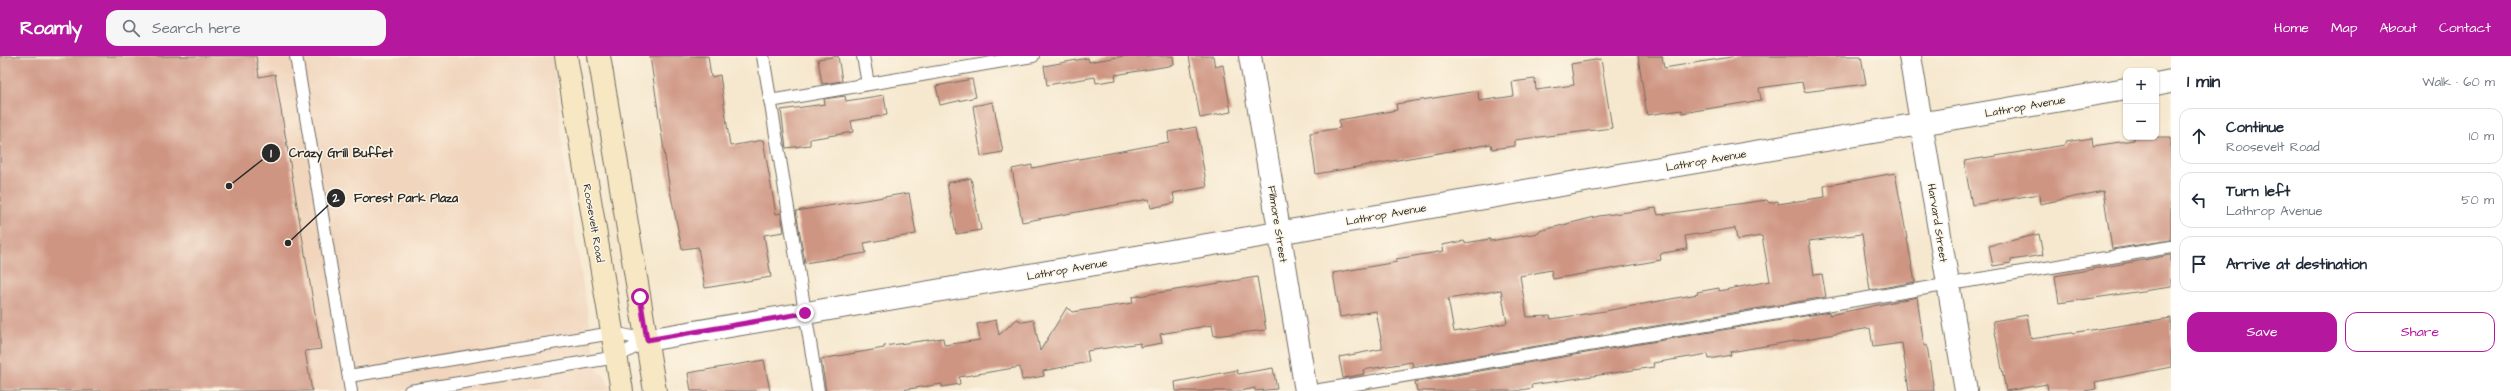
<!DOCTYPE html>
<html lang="en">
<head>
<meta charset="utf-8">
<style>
	body { margin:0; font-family:"Architects Daughter",sans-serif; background:#f6f6f7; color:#1f2937 }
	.controls { position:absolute; right:12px; top:12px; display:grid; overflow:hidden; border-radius:8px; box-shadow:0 1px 3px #0004 }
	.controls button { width:36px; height:36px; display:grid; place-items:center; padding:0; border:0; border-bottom:1px solid #e0e1e3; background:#fff; color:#1f2937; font:20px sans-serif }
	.stop { position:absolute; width:12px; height:12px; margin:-9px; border:3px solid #b5179e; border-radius:50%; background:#fff }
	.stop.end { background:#b5179e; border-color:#fff; box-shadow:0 1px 4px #0008 }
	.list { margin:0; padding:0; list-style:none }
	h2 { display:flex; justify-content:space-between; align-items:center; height:52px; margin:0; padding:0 16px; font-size:17px }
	h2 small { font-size:13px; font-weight:400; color:#747a83 }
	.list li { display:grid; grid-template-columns:26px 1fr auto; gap:12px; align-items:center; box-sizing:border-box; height:56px; margin:0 8px 8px; padding:0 8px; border:1px solid #e0e1e3; border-radius:12px }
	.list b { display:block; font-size:15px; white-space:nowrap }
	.list p { margin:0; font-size:13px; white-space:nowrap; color:#747a83 }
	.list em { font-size:13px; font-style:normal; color:#747a83 }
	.actions { display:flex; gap:8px; padding:12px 16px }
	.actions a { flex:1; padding:9px 0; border:1px solid #b5179e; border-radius:12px; text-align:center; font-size:14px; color:#b5179e }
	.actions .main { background:#b5179e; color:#fff }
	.icon { flex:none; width:22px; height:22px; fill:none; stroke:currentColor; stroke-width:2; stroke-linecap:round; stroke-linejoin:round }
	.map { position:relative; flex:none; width:2171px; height:335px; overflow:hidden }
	header { display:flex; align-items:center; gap:24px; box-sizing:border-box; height:56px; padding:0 20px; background:#b5179e; color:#fff }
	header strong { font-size:19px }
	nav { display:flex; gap:22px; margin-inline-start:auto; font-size:14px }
	.search { width:280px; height:36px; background:#f6f6f7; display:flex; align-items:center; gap:10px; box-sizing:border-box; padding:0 14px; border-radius:12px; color:#747a83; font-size:15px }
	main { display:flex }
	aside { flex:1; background:#fff }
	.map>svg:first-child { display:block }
	.built { fill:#f1d5bd }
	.building { fill:#cf9583; fill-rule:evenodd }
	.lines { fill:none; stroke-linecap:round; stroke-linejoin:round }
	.service-casing { stroke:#726d64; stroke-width:14 }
	.minor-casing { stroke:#726d64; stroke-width:24 }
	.secondary-casing { stroke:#726d64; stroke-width:24 }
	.service { stroke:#fff; stroke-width:12 }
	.minor { stroke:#fff; stroke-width:22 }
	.secondary { stroke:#f7e8c3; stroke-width:22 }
	.route { stroke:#b5179e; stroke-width:5 }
	.labels { text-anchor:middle; stroke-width:3; stroke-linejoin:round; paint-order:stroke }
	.street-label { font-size:11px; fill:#2b2b2b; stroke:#fcf5e5 }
	.leader { fill:none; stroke:#2b2b2b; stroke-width:1.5 }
	.callout-dot { fill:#2b2b2b; stroke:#fcf5e5; stroke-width:1.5 }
	.mark-label { font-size:12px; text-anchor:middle; font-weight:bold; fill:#fff }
	.callout-label { font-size:12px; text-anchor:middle; font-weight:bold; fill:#2b2b2b; stroke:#fcf5e5; stroke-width:3; stroke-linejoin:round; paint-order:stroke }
</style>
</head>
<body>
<header>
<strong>Roamly</strong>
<div class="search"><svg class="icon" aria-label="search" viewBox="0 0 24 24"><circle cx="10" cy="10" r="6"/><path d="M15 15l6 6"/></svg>Search here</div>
<nav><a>Home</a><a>Map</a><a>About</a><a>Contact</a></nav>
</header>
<main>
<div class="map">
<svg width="2171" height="335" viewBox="0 0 2171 335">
	<rect width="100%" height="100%" fill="#fcf5e5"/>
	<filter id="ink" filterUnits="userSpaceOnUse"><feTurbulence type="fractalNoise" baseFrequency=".025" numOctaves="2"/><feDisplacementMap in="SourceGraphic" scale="8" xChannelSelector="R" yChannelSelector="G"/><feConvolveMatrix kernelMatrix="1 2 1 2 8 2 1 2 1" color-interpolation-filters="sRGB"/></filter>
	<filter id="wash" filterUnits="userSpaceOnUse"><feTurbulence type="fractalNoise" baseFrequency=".012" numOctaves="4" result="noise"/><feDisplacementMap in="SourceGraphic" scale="16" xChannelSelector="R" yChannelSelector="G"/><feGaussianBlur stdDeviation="0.9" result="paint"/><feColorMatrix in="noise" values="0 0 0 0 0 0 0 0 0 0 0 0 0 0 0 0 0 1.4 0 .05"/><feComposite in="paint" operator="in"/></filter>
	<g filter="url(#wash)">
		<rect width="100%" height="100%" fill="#f6e8cf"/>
		<path class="built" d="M 0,0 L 554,0 L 567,133 L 598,316 L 604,319 L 611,335 L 0,335 Z"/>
		<g id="blocks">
			<path class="building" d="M 0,0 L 256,0 L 259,21 L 275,18 L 321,293 L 305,295 L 312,335 L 0,335 Z
				M 650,0 L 708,0 L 711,21 L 720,19 L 730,90 L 763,84 L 776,158 L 781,157 L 784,176 L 764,179 L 771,221 L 705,232 L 698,191 L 682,193 L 670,135 Z
				M 838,0 L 842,25 L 822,28 L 818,3 Z
				M 1124,0 L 1173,0 L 1174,9 L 1115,19 L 1116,24 L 1096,27 L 1095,21 L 1047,29 L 1044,10 L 1088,2 L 1089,6 Z
				M 1189,0 L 1213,0 L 1215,11 L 1223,9 L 1231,56 L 1200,62 Z
				M 1638,0 L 1662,0 L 1664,12 L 1737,0 L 1861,0 L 1866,28 L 1804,36 L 1802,26 L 1759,32 L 1761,44 L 1682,57 L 1682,54 L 1647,59 Z
				M 1601,3 L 1612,72 L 1515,84 L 1515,90 L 1492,93 L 1491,88 L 1316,118 L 1310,77 L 1340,72 L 1339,64 L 1397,54 L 1396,48 L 1478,35 L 1479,45 L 1514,40 L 1512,26 L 1535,23 L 1536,34 L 1574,29 L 1571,8 Z
				M 972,23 L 976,41 L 940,49 L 936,30 Z
				M 884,39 L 887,59 L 851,65 L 853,76 L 810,83 L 810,89 L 786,92 L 781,54 L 825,48 L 824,43 L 845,40 L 846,45 Z
				M 993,46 L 1003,96 L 981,100 L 973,50 Z
				M 1196,71 L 1207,131 L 1173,137 L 1175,147 L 1151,152 L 1149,143 L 1022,166 L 1012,113 L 1032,109 L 1032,112 L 1169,86 L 1168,76 Z
				M 2134,81 L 2171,81 L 2171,184 L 2112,193 L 2103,135 L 2040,148 L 2039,138 L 1972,149 L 1964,105 L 2065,89 L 2065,86 L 2092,82 L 2093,90 L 2134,84 Z
				M 1895,117 L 1915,226 L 1870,234 L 1862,178 L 1809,185 L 1814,219 L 1822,218 L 1826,241 L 1413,311 L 1412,306 L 1363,314 L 1364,318 L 1343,322 L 1339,301 L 1382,293 L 1382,288 L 1376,255 L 1340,261 L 1333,217 L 1397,206 L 1396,203 L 1444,195 L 1442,189 L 1464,185 L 1465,187 L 1490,183 L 1490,185 L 1539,177 L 1539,175 L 1599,160 L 1656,152 L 1658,159 L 1767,144 L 1769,147 L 1778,145 L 1778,148 L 1825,141 L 1824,130 ZM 1735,172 L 1737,184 L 1762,180 L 1770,225 L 1719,235 L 1719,232 L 1697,236 L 1698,238 L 1605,255 L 1551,263 L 1550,260 L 1527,261 L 1520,220 L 1551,214 L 1553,223 L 1661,204 L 1660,199 L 1663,197 L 1687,193 L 1685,180 ZM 1501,234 L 1507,267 L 1454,276 L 1448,243 Z
				M 971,122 L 981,174 L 956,178 L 947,127 Z
				M 909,137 L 916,178 L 864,187 L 866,197 L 805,207 L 796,155 Z
				M 2039,178 L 2043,199 L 2011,204 L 2011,207 L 1993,210 L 1989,190 Z
				M 2171,199 L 2171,231 L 2059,247 L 2055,220 Z
				M 1257,221 L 1266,274 L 1214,280 L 1212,269 L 1160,278 L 1162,287 L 1140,291 L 1140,287 L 1087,295 L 1089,306 L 1043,315 L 1044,320 L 1022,324 L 1020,311 L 959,321 L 960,328 L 942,331 L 942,328 L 895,335 L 826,335 L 821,303 L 884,292 L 884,290 L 943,282 L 944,289 L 980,284 L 977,268 L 996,264 L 999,279 L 1017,263 L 1023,266 L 1034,264 L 1040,295 L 1067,251 L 1072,256 L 1133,247 L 1132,241 Z
				M 1917,241 L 1924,290 L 1927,289 L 1934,335 L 1909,335 L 1902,287 L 1873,291 L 1870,272 L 1730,296 L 1731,299 L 1709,303 L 1708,298 L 1653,307 L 1654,311 L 1531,329 L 1532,332 L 1515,335 L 1417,335 L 1415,326 L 1829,256 L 1829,259 Z
				M 2027,259 L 2031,283 L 2171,262 L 2171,311 L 2095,326 L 2096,333 L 2085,335 L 2048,335 L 2047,328 L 2006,335 L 1993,265 Z
				M 764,304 L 770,335 L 691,335 L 688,317 Z
				M 1273,312 L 1277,333 L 1255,335 L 1255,332 L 1241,335 L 1176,335 L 1175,326 L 1237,314 L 1238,318 Z"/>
		</g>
	</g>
	<g filter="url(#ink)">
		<use href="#blocks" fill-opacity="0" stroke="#726d64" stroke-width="1"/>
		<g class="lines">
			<defs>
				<path id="service" d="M 296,0 L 351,335
					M 763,0 L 818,335
					M 863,0 L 868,28
					M 770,45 L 1033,0
					M 349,320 L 613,277 L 647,284
					M 410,335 L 617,301 L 647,284
					M 1314,335 L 2171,191"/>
				<path id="minor" d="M 1250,0 L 1306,335
					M 1910,0 L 1966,335
					M 2156,28 L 2171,25
					M 647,284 L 2126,33"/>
				<path id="secondary" d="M 566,0 L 622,335
					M 599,0 L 655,335"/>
			</defs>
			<use href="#service" class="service-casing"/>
			<use href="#minor" class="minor-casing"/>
			<use href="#secondary" class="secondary-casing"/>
			<use href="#service" class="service"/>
			<use href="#minor" class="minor"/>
			<use href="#secondary" class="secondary"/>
		</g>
	</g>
	<g class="lines" filter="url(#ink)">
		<path class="route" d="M 640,241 L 647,284 L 805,257"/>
	</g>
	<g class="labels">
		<g class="street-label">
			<text transform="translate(2025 50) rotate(-10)" y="4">Lathrop Avenue</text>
			<text transform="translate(1706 104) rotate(-10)" y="4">Lathrop Avenue</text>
			<text transform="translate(1386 158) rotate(-10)" y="4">Lathrop Avenue</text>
			<text transform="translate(594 167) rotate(80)" y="4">Roosevelt Road</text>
			<text transform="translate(1938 167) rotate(81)" y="4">Harvard Street</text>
			<text transform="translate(1278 168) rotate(81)" y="4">Fillmore Street</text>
			<text transform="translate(1067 213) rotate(-10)" y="4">Lathrop Avenue</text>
		</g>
	</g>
	<path class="leader" d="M229 130L271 97M288 187L336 142"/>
	<g class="callout-dot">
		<circle cx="229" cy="130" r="4"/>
		<circle cx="288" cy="187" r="4"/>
		<circle cx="271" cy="97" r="10"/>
		<circle cx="336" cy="142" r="10"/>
	</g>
	<g class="mark-label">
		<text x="271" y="101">1</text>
		<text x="336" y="146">2</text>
	</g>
	<g class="callout-label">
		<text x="341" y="101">Crazy Grill Buffet</text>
		<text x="406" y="146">Forest Park Plaza</text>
	</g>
</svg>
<div class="controls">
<button>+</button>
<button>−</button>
</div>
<div class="stop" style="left:640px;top:241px"></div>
<div class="stop end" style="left:805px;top:257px"></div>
</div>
<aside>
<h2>1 min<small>Walk · 60 m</small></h2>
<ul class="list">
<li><svg class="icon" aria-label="ahead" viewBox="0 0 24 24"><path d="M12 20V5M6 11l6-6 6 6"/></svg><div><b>Continue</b><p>Roosevelt Road</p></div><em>10 m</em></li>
<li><svg class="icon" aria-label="left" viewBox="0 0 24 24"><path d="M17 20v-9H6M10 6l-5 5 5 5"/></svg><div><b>Turn left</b><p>Lathrop Avenue</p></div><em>50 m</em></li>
<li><svg class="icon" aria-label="arrive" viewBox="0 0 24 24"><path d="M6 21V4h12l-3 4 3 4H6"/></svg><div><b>Arrive at destination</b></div></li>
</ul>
<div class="actions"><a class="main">Save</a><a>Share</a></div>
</aside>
</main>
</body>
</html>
